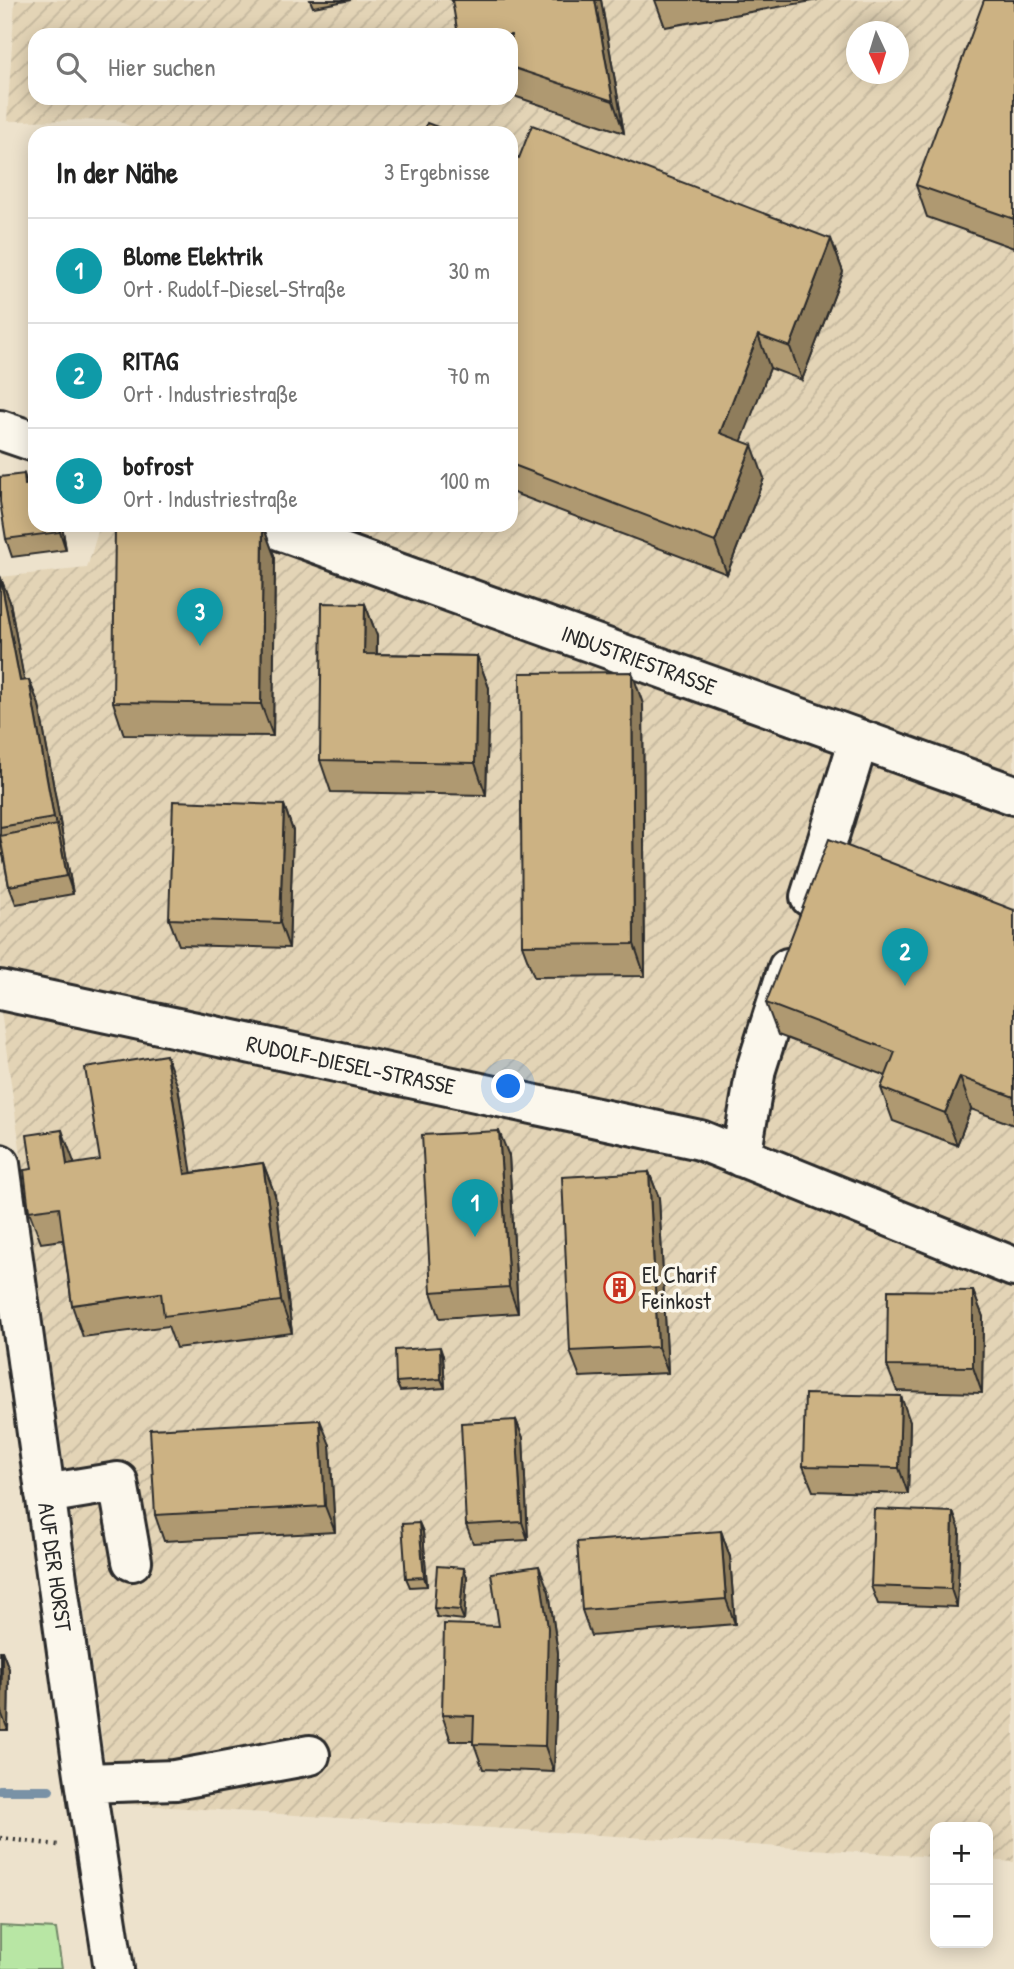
<!DOCTYPE html>
<html lang="de">
<head>
<meta charset="utf-8">
<style>
	body { margin:0; font-family:"Patrick Hand",sans-serif; background:#f6f6f6; color:#222 }
	.controls { position:absolute; right:21px; bottom:21px; display:grid; overflow:hidden; border-radius:14px; box-shadow:0 4px 18px #0003 }
	.controls button { width:63px; height:63px; display:grid; place-items:center; padding:0; border:0; border-bottom:2px solid #e0e0e0; background:#fff; color:#222; font:35px sans-serif }
	.compass { position:absolute; left:846px; top:21px; width:63px; height:63px; border-radius:50%; background:#fff; box-shadow:0 4px 18px #0003; rotate:176deg }
	.you { position:absolute; left:509px; top:1087px; width:24px; height:24px; margin:-18px; border:5px solid #fff; border-radius:50%; background:#1a73e8; box-shadow:0 0 0 10px #1a73e833 }
	.badge { display:grid; place-items:center; width:46px; height:46px; border-radius:50%; background:#111827; color:#fff; font-size:23px; font-weight:700 }
	.pin { position:absolute; translate:-50% -58px; filter:drop-shadow(0 2px 4px #0008) }
	.pin::after { content:''; position:absolute; top:37px; width:24px; height:21px; background:inherit; clip-path:polygon(0 0,100% 0,50% 100%) }
	.list { margin:0; padding:0; list-style:none }
	h2 { display:flex; justify-content:space-between; align-items:center; height:91px; margin:0; padding:0 28px; font-size:30px }
	h2 small { font-size:23px; font-weight:400; color:#767676 }
	.list li { display:grid; grid-template-columns:46px 1fr auto; gap:21px; align-items:center; box-sizing:border-box; height:105px; padding:0 28px; border-top:2px solid #e0e0e0 }
	.list b { display:block; font-size:26px; white-space:nowrap }
	.list p { margin:0; font-size:23px; white-space:nowrap; color:#767676 }
	.list em { font-size:23px; font-style:normal; color:#767676 }
	.icon { flex:none; width:38px; height:38px; fill:none; stroke:currentColor; stroke-width:2; stroke-linecap:round; stroke-linejoin:round }
	.map { position:relative; flex:none; width:1014px; height:1969px; overflow:hidden }
	.search { position:absolute; background:#fff; box-shadow:0 4px 18px #0003; left:28px; top:28px; width:490px; height:77px; display:flex; align-items:center; gap:18px; box-sizing:border-box; padding:0 24px; border-radius:21px; color:#767676; font-size:26px }
	.panel { position:absolute; background:#fff; box-shadow:0 4px 18px #0003; left:28px; top:126px; width:490px; height:406px; border-radius:21px }
	.map>svg:first-child { display:block }
	.industrial { fill:url(#industrial-furrows); fill-rule:evenodd }
	.green { fill:#b8e6a4; stroke:#728868; stroke-width:2 }
	.lines { fill:none; stroke-linecap:round; stroke-linejoin:round }
	.stream { stroke:#7992a6; stroke-width:10 }
	.minor-casing { stroke:#2b2b2b; stroke-width:44 }
	.path { stroke:#2b2b2b; stroke-width:4.5; stroke-dasharray:2 5; stroke-linecap:butt }
	.minor { stroke:#fbf7ec; stroke-width:38 }
	.wall { fill:#af9971; stroke:#2b2b2b; stroke-width:2 }
	.shaded-wall { fill:#8f7d5c; stroke:#2b2b2b; stroke-width:2 }
	.building { fill:#ccb283; stroke:#2b2b2b; stroke-width:2 }
	.labels { text-anchor:middle; stroke-width:7; stroke-linejoin:round; paint-order:stroke }
	.street-label { font-size:23px; fill:#2b2b2b; stroke:#fbf7ec }
	.poi-label { font-size:23px; fill:#2b2b2b; stroke:#fbf7ec; text-anchor:start }
</style>
</head>
<body>
<div class="map">
<svg width="1014" height="1969" viewBox="0 0 1014 1969">
	<defs>
		<pattern id="industrial-furrows" width="10" height="10" patternUnits="userSpaceOnUse" patternTransform="scale(1.75)"><rect width="10" height="10" fill="#e3d4b6"/><path d="M-1 1l2-2M0 10L10 0M9 11l2-2" fill="none" stroke="#c3b69d"/></pattern>
	</defs>
	<rect width="100%" height="100%" fill="#ede2cc"/>
	<filter id="ink" filterUnits="userSpaceOnUse"><feTurbulence type="fractalNoise" baseFrequency=".0143" numOctaves="2"/><feDisplacementMap in="SourceGraphic" scale="14" xChannelSelector="R" yChannelSelector="G"/><feConvolveMatrix kernelMatrix="1 2 1 2 8 2 1 2 1" color-interpolation-filters="sRGB"/></filter>
	<g filter="url(#ink)">
		<path class="industrial" d="M 15,0 L 1014,0 L 1014,1862 L 988,1860 L 988,1827 L 935,1827 L 935,1857 L 111,1803 L 0,1004 L 0,577 L 87,568 L 100,525 L 511,525 L 511,133 L 146,133 L 116,120 L 7,121 ZM 856,32 L 898,32 L 898,74 L 856,74 ZM 35,35 L 511,35 L 511,98 L 35,98 Z"/>
		<path class="green" d="M 0,1926 L 56,1929 L 62,1969 L 0,1969 Z"/>
		<g class="lines">
			<path class="stream" d="M 0,1790 L 49,1790"/>
			<defs>
				<path id="minor" d="M 0,430 L 35,442
					M 265,525 L 1014,795
					M 810,897 L 859,739
					M 0,990 L 700,1140 L 1014,1267
					M 741,1157 L 756,1069 L 788,968
					M 0,1164 L 82,1761 L 114,1969
					M 45,1494 L 118,1482 L 132,1561
					M 86,1783 L 175,1780 L 310,1755"/>
			</defs>
			<use href="#minor" class="minor-casing"/>
			<path class="path" d="M 0,1838 L 58,1845"/>
			<use href="#minor" class="minor"/>
		</g>
		<path class="wall" d="M 310,0 L 351,0 L 313,7 Z
			M 452,0 L 601,0 L 624,133 L 511,95 L 511,35 Z
			M 655,0 L 818,0 L 665,27 Z
			M 1014,0 L 1014,248 L 927,217 L 916,185 Z
			M 511,155 L 519,158 L 831,239 L 843,272 L 802,380 L 770,368 L 741,441 L 764,478 L 727,574 L 511,492 Z
			M 24,474 L 28,485 L 35,525 L 62,525 L 66,550 L 12,557 L 6,539 Z
			M 263,526 L 275,558 L 273,736 L 124,735 L 113,702 Z
			M 0,576 L 10,602 L 24,681 L 29,680 L 39,705 L 73,894 L 16,904 L 9,886 L 3,854 L 0,855 Z
			M 365,604 L 377,636 L 377,654 L 477,656 L 489,688 L 486,795 L 331,792 L 320,760 Z
			M 643,704 L 645,976 L 534,977 L 522,945 Z
			M 284,805 L 293,831 L 289,948 L 179,945 L 169,919 Z
			M 1014,910 L 1014,1125 L 971,1109 L 957,1145 L 893,1121 L 881,1088 L 886,1076 L 778,1035 L 766,1003 Z
			M 178,1087 L 191,1173 L 263,1163 L 275,1195 L 292,1333 L 176,1348 L 168,1326 L 83,1337 L 72,1305 L 63,1240 L 41,1243 L 29,1211 L 100,1160 Z
			M 509,1156 L 518,1313 L 440,1318 L 431,1292 Z
			M 649,1172 L 659,1198 L 668,1373 L 580,1377 L 570,1351 Z
			M 973,1291 L 983,1317 L 982,1393 L 897,1391 L 887,1366 Z
			M 443,1356 L 445,1388 L 400,1391 L 396,1382 Z
			M 516,1420 L 523,1438 L 528,1540 L 473,1543 L 466,1525 Z
			M 910,1422 L 908,1494 L 813,1491 L 803,1466 Z
			M 330,1445 L 335,1532 L 164,1541 L 155,1515 Z
			M 419,1523 L 423,1532 L 427,1586 L 410,1587 L 406,1578 Z
			M 960,1530 L 957,1607 L 878,1604 L 871,1586 Z
			M 721,1531 L 730,1557 L 735,1624 L 591,1636 L 582,1610 Z
			M 467,1577 L 464,1620 L 437,1617 L 434,1608 Z
			M 549,1592 L 558,1653 L 554,1772 L 483,1769 L 473,1741 L 451,1741 L 442,1715 L 499,1626 Z
			M 0,1651 L 2,1651 L 9,1669 L 8,1730 L 0,1730 Z"/>
		<path class="shaded-wall" d="M 595,0 L 601,0 L 624,133 L 613,101 Z
			M 831,239 L 843,272 L 802,380 L 790,347 Z
			M 758,335 L 770,368 L 732,466 L 720,433 Z
			M 752,445 L 764,478 L 727,574 L 715,542 Z
			M 59,525 L 62,525 L 66,550 L 60,532 Z
			M 263,526 L 275,558 L 273,736 L 261,704 Z
			M 0,576 L 10,602 L 29,707 L 20,681 Z
			M 365,604 L 377,636 L 376,686 L 364,654 Z
			M 477,656 L 489,688 L 486,795 L 475,763 Z
			M 632,672 L 643,704 L 645,976 L 634,944 Z
			M 29,680 L 39,705 L 73,894 L 67,876 L 57,825 L 54,818 Z
			M 284,805 L 293,831 L 289,948 L 280,923 Z
			M 166,1055 L 178,1087 L 197,1206 L 185,1174 Z
			M 960,1077 L 971,1109 L 957,1145 L 945,1113 Z
			M 62,1130 L 74,1162 L 79,1197 L 67,1165 Z
			M 499,1131 L 509,1156 L 518,1313 L 509,1287 Z
			M 263,1163 L 275,1195 L 292,1333 L 281,1301 Z
			M 649,1172 L 659,1198 L 668,1373 L 658,1347 Z
			M 973,1291 L 983,1317 L 982,1393 L 973,1367 Z
			M 440,1347 L 443,1356 L 445,1388 L 441,1379 Z
			M 901,1396 L 910,1422 L 908,1494 L 899,1468 Z
			M 320,1420 L 330,1445 L 335,1532 L 325,1506 Z
			M 516,1420 L 523,1438 L 528,1540 L 522,1522 Z
			M 953,1512 L 960,1530 L 957,1607 L 951,1589 Z
			M 419,1523 L 423,1532 L 427,1586 L 424,1577 Z
			M 721,1531 L 730,1557 L 735,1624 L 726,1599 Z
			M 539,1566 L 549,1592 L 558,1653 L 554,1772 L 545,1746 Z
			M 464,1568 L 467,1577 L 464,1620 L 460,1610 Z
			M 2,1651 L 9,1669 L 8,1730 L 1,1712 Z"/>
		<path class="building" d="M 452,0 L 595,0 L 613,101 L 511,67 L 511,35 L 458,35 Z
			M 984,0 L 1014,0 L 1014,219 L 916,185 Z
			M 427,123 L 453,133 L 424,133 Z
			M 532,125 L 831,239 L 790,347 L 758,335 L 720,433 L 752,445 L 715,542 L 511,464 L 511,155 L 519,158 Z
			M 35,325 L 35,353 L 32,353 Z
			M 24,474 L 25,485 L 35,484 L 35,525 L 59,525 L 60,532 L 6,539 L 0,502 L 0,477 Z
			M 115,525 L 263,526 L 261,704 L 113,702 Z
			M 0,576 L 20,681 L 29,680 L 54,818 L 0,827 Z
			M 322,603 L 365,604 L 364,654 L 477,656 L 475,763 L 320,760 Z
			M 632,672 L 634,944 L 522,945 L 520,673 Z
			M 173,801 L 284,805 L 280,923 L 169,919 Z
			M 57,825 L 67,876 L 9,886 L 0,836 Z
			M 829,839 L 1014,910 L 1014,1097 L 960,1077 L 945,1113 L 881,1088 L 895,1052 L 766,1003 Z
			M 166,1055 L 185,1174 L 263,1163 L 281,1301 L 164,1316 L 161,1293 L 72,1305 L 59,1207 L 29,1211 L 24,1170 L 32,1169 L 27,1135 L 62,1130 L 67,1165 L 100,1160 L 85,1068 Z
			M 499,1131 L 509,1287 L 431,1292 L 422,1135 Z
			M 649,1172 L 658,1347 L 570,1351 L 562,1177 Z
			M 888,1290 L 973,1291 L 973,1367 L 887,1366 Z
			M 440,1347 L 441,1379 L 396,1382 L 395,1350 Z
			M 805,1394 L 901,1396 L 899,1468 L 803,1466 Z
			M 320,1420 L 325,1506 L 155,1515 L 150,1429 Z
			M 516,1420 L 522,1522 L 466,1525 L 461,1423 Z
			M 874,1509 L 953,1512 L 951,1589 L 871,1586 Z
			M 419,1523 L 424,1577 L 406,1578 L 402,1524 Z
			M 721,1531 L 726,1599 L 582,1610 L 577,1542 Z
			M 437,1566 L 464,1568 L 460,1610 L 434,1608 Z
			M 539,1566 L 548,1628 L 545,1746 L 473,1744 L 474,1716 L 442,1715 L 444,1624 L 499,1626 L 491,1573 Z
			M 0,1651 L 2,1651 L 1,1712 L 0,1712 Z"/>
	</g>
	<defs>
		<symbol id="building-ring" viewBox="-11 -11 22 22"><circle r="9.5" fill="#fbf7ec" stroke="#c8321e" stroke-width="1.5"/><path d="M-4-6H4V6H1V3H-1V6H-4ZM-2.5-4.3h1.7v1.8h-1.7ZM.8-4.3h1.7v1.8H.8ZM-2.5-1h1.7V.8h-1.7ZM.8-1h1.7V.8H.8Z" fill="#c8321e"/></symbol>
	</defs>
	<g fill-rule="evenodd">
		<use href="#building-ring" x="602" y="1270" width="35" height="35"/>
	</g>
	<g class="labels">
		<g class="street-label">
			<text transform="translate(639 660) rotate(20)" y="8">INDUSTRIESTRASSE</text>
			<text transform="translate(351 1065) rotate(12)" y="8">RUDOLF-DIESEL-STRASSE</text>
			<text transform="translate(55 1567) rotate(82)" y="8">AUF DER HORST</text>
		</g>
		<g class="poi-label">
			<text x="642" y="1283">El Charif<tspan x="642" dy="26">Feinkost</tspan></text>
		</g>
	</g>
</svg>
<div class="controls">
<button>+</button>
<button>−</button>
</div>
<svg class="compass" viewBox="-18 -18 36 36"><path d="M0-13l5 13h-10z" fill="#e53935"/><path d="M0 13l5-13h-10z" fill="#767676"/></svg>
<div class="you"></div>
<div class="pin badge" style="left:475px;top:1237px;background:#0f9aa8">1</div>
<div class="pin badge" style="left:905px;top:986px;background:#0f9aa8">2</div>
<div class="pin badge" style="left:200px;top:646px;background:#0f9aa8">3</div>
<div class="search"><svg class="icon" aria-label="search" viewBox="0 0 24 24"><circle cx="10" cy="10" r="6"/><path d="M15 15l6 6"/></svg>Hier suchen</div>
<section class="panel">
<h2>In der Nähe<small>3 Ergebnisse</small></h2>
<ul class="list">
<li><span class="badge" style="background:#0f9aa8">1</span><div><b>Blome Elektrik</b><p>Ort · Rudolf-Diesel-Straße</p></div><em>30 m</em></li>
<li><span class="badge" style="background:#0f9aa8">2</span><div><b>RITAG</b><p>Ort · Industriestraße</p></div><em>70 m</em></li>
<li><span class="badge" style="background:#0f9aa8">3</span><div><b>bofrost</b><p>Ort · Industriestraße</p></div><em>100 m</em></li>
</ul>
</section>
</div>
</body>
</html>
